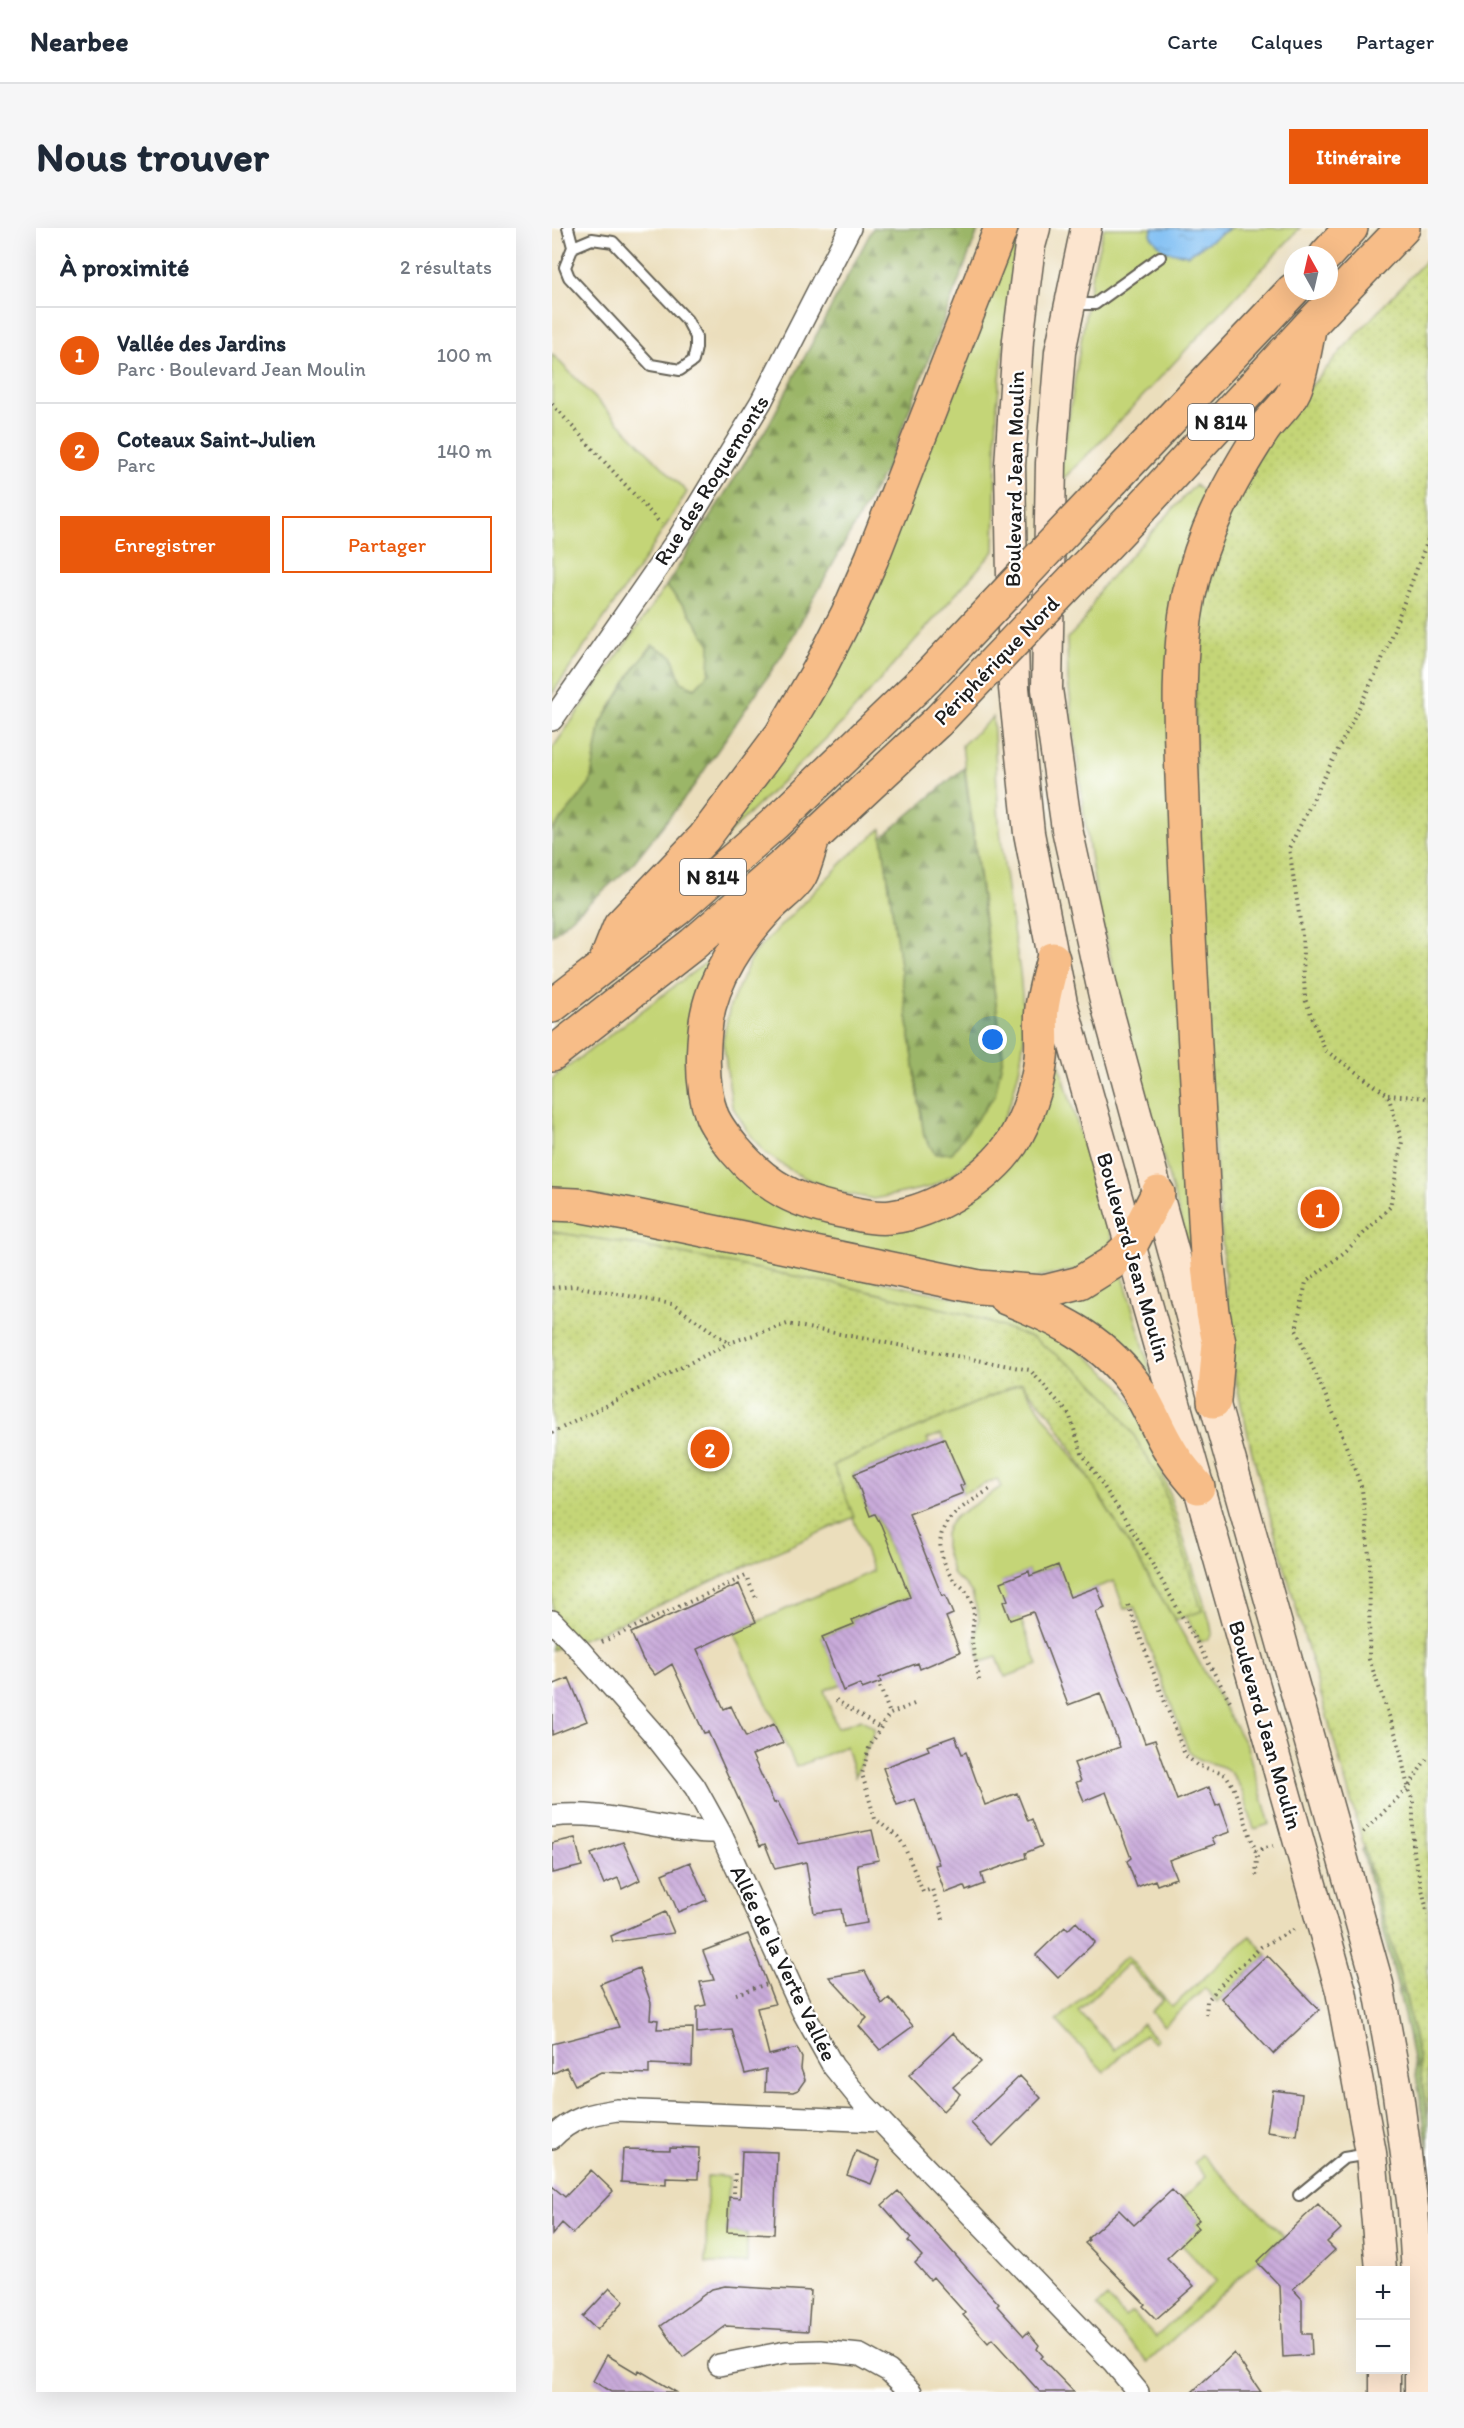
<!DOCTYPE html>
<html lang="fr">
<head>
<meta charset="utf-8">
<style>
	body { margin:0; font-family:Itim,sans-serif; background:#f6f6f7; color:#1f2937 }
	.controls { position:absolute; right:18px; bottom:18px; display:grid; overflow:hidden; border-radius:0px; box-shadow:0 6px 24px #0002 }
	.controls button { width:54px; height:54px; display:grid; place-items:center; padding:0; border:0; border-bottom:2px solid #e0e1e3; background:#fff; color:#1f2937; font:30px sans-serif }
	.compass { position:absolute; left:732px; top:18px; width:54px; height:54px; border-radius:50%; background:#fff; box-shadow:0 6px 24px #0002; rotate:352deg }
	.you { position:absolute; left:441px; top:812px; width:21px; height:21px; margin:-15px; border:4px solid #fff; border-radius:50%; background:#1a73e8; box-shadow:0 0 0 9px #1a73e833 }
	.badge { display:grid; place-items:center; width:39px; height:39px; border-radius:50%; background:#ea580c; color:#fff; font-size:20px; font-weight:700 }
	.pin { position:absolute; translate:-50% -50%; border:3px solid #fff; box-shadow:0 2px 6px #0006 }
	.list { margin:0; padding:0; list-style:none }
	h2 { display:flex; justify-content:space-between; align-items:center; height:78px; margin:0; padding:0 24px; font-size:26px }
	h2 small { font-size:20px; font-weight:400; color:#747a83 }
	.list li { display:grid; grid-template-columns:39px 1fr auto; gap:18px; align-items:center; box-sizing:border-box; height:96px; padding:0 24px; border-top:2px solid #e0e1e3 }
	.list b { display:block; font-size:22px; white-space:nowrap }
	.list p { margin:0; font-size:20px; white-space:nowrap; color:#747a83 }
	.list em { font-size:20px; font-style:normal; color:#747a83 }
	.actions { display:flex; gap:12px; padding:18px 24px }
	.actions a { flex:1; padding:14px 0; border:2px solid #ea580c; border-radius:0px; text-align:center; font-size:21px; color:#ea580c }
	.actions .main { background:#ea580c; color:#fff }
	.map { position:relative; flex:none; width:876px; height:2164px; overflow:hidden; border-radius:0px }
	header { display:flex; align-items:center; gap:36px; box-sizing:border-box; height:84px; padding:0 30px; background:#fff; border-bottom:2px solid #e0e1e3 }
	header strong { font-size:28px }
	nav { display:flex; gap:33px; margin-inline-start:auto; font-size:21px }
	.intro { display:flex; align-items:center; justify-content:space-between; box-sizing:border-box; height:144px; padding:0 36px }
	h1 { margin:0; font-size:42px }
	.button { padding:15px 27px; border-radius:0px; background:#ea580c; color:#fff; font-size:21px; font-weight:700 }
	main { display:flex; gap:36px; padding:0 36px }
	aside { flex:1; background:#fff; border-radius:0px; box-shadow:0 6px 24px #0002 }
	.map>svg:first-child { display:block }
	.grass { fill:#c4d577; stroke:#70784a; stroke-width:1.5 }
	.forest { fill:url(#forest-firs); stroke:#5c6942; stroke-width:1.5 }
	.park { fill:url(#park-dots); stroke:#70784a; stroke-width:1.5 }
	.water { fill:url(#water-ripples); stroke:#4d6d88; stroke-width:1.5 }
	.building { fill:url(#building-back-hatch) }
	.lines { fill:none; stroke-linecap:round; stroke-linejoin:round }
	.service-casing { stroke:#646054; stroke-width:14 }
	.minor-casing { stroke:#646054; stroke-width:24 }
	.secondary-casing { stroke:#646054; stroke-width:33 }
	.trunk-casing { stroke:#646054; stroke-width:36 }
	.path { stroke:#646054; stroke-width:4; stroke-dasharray:1.5 4.5; stroke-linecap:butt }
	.service { stroke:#fff; stroke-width:10 }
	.minor { stroke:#fff; stroke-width:21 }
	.secondary { stroke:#fce5cf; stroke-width:30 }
	.trunk { stroke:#f7bd88; stroke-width:33 }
	.trunk-bridge-casing { stroke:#646054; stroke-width:36; stroke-linecap:butt }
	.trunk-bridge { stroke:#f7bd88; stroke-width:33 }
	.labels { text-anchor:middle; stroke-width:4.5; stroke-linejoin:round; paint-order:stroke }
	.shield { fill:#fff; stroke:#606060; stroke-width:1.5 }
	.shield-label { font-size:21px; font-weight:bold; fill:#1c1c1c }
	.street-label { font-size:22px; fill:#1c1c1c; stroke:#fff }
</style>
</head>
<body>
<header>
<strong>Nearbee</strong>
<nav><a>Carte</a><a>Calques</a><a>Partager</a></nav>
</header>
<div class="intro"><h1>Nous trouver</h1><a class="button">Itinéraire</a></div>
<main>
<aside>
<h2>À proximité<small>2 résultats</small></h2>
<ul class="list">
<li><span class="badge">1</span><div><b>Vallée des Jardins</b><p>Parc · Boulevard Jean Moulin</p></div><em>100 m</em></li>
<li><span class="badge">2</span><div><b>Coteaux Saint-Julien</b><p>Parc</p></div><em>140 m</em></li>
</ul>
<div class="actions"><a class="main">Enregistrer</a><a>Partager</a></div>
</aside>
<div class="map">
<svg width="876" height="2164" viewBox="0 0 876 2164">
	<defs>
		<pattern id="forest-firs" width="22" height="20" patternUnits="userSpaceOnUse" patternTransform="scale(1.5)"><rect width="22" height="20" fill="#9bb668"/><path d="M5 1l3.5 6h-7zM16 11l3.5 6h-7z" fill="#7e9355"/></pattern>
		<pattern id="park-dots" width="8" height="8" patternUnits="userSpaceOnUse" patternTransform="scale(1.5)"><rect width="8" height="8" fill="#c4d577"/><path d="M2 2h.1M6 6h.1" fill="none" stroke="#a8b666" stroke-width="1.8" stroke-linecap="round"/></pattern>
		<pattern id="water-ripples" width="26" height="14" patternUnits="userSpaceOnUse" patternTransform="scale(1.5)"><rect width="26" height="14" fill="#7ebef3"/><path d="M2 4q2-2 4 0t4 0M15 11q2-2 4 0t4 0" fill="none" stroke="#6ca3d0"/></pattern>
		<pattern id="building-back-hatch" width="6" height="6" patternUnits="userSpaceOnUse" patternTransform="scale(1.5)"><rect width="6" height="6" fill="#c9abda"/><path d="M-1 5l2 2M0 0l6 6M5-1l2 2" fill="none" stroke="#ac93ba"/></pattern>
	</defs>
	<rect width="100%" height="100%" fill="#fff"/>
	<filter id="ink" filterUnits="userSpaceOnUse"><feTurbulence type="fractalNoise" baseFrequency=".0167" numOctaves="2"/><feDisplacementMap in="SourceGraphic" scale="12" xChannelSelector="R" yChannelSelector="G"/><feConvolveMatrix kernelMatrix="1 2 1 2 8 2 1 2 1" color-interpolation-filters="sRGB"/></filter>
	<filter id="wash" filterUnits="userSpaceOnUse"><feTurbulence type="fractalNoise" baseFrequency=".008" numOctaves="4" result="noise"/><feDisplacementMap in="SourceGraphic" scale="24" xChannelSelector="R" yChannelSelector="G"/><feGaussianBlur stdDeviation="1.35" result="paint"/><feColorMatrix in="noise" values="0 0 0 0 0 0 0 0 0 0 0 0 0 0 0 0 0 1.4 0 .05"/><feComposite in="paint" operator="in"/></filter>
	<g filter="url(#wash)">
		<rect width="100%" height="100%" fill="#ebdebc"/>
		<path class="grass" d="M 458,0 L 472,0 L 459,54 L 445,178 L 442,323 L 292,493 L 169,613 L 211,553 Z
			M 552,0 L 600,0 L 599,8 L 636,27 L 678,0 L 748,0 L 548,214 L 506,256 L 540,45 Z
			M 0,126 L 135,264 L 94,329 L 0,466 Z
			M 643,257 L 659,269 L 640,1031 L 587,844 L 546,679 L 532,586 L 516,451 L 515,411 L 532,393 L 548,361 Z
			M 114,358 L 136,383 L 158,416 L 158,445 L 143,460 L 129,454 L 120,428 L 100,417 L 82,441 L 49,495 L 38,556 L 0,603 L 0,521 Z
			M 441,489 L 447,594 L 457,677 L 468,744 L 473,802 L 468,838 L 460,870 L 448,899 L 430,924 L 400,947 L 378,959 L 322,971 L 280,963 L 243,945 L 213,925 L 196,904 L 180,878 L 171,812 L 178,778 L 201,726 L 295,630 L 329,601 L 372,908 L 451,828 L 410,517 Z
			M 161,729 L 158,916 L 307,1003 L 444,950 L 503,821 L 562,1019 L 539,1039 L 472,1051 L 0,960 L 0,851 Z
			M 0,990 L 20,991 L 436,1076 L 465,1085 L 518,1113 L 569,1158 L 597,1202 L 658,1394 L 660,1405 L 657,1411 L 648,1414 L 634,1388 L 650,1382 L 481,1110 L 417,1087 L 293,1058 L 73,1015 L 0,1004 Z
			M 569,1041 L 605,1165 L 482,1072 Z
			M 469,1155 L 539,1254 L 623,1392 L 695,1519 L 718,1596 L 702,1601 C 696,1583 690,1548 671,1539 C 658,1534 647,1534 637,1524 L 582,1378 L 572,1381 L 562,1353 L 513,1371 L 516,1365 L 505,1337 L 478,1348 L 477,1343 L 450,1354 L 456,1372 L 451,1374 L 458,1392 L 468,1389 L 486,1437 L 453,1449 L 445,1429 L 429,1434 L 423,1413 L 427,1389 L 420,1365 L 414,1357 L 401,1347 L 393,1319 L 393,1306 L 396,1298 L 403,1289 L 449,1259 L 445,1251 L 411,1265 L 408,1258 L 412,1256 L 404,1237 L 398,1239 L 396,1221 L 389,1206 L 375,1211 L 377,1216 L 301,1246 L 307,1262 L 313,1260 L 310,1268 L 318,1287 L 323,1285 L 358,1369 L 300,1392 L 302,1396 L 270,1409 L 289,1456 L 272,1462 L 285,1500 L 309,1491 L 322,1500 L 322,1504 L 303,1549 L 294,1518 L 244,1539 L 182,1404 L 321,1343 L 281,1237 Z
			M 698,1708 L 715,1727 L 665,1774 L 653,1760 L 612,1798 L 599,1784 L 611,1772 L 576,1735 L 526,1783 L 563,1822 L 590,1796 L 605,1812 L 602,1815 L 593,1806 L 552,1844 L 505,1793 L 575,1728 L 620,1779 Z
			M 650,1927 L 732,2008 L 596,2134 L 545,2078 L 555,2069 L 573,2089 L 580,2084 L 604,2109 L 664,2053 L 625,2012 L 645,2000 L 642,1996 L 647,1992 L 629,1972 L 654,1949 L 642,1935 Z
			M 155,1948 L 177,1949 L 175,2004 L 195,2005 L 195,2035 L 154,2035 Z"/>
		<path class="forest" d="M 321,0 L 427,0 L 336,237 L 232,424 L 139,562 L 78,639 L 0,707 L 0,603 L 38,556 L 49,495 L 82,441 L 101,417 L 120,428 L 129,454 L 143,460 L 157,445 L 158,416 L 136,383 L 114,358 L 216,198 Z
			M 412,540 L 451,828 L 443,867 L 400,925 L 383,926 L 372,908 L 330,609 Z
			M 824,1604 L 876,1724 L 876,1926 C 864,1823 837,1722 810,1622 Z"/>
		<path class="park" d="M 876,30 L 876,1893 L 867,1832 L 853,1763 L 700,1224 L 680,1136 L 644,682 L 643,410 L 677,275 L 725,198 L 789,123 Z
			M 0,1004 L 73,1015 L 293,1058 L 417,1087 L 481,1110 L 535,1149 L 557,1171 L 581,1206 L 609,1253 L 650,1383 L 623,1392 L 499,1187 L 469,1155 L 281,1237 L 302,1289 L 43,1406 L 0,1422 Z"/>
		<path class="water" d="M 600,0 L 678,0 L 636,27 L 612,23 L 599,8 Z"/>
		<g id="blocks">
			<path class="building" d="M 392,1210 L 412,1256 L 408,1258 L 411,1265 L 357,1286 L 390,1368 L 393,1367 L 401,1386 L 394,1389 L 408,1424 L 368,1441 L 366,1435 L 327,1450 L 329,1454 L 310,1461 L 308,1456 L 291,1463 L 270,1409 L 302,1396 L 300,1392 L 358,1369 L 329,1297 L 323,1286 L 318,1288 L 302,1246 Z
				M 506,1337 L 518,1369 L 545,1359 L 553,1380 L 544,1384 L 593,1515 L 603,1512 L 625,1572 L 657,1559 L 664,1578 L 668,1576 L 678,1604 L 660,1610 L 663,1616 L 617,1632 L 624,1650 L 605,1657 L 603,1652 L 585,1659 L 575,1633 L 579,1630 L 554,1564 L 532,1573 L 524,1554 L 529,1553 L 522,1535 L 568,1519 L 548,1465 L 516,1477 L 481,1384 L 458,1392 L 451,1374 L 456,1372 L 449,1354 L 477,1343 L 478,1348 Z
				M 187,1356 L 204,1394 L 145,1421 L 172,1481 L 179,1478 L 194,1509 L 222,1496 L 231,1515 L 200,1527 L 222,1575 L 226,1574 L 247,1616 L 320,1602 L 327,1632 L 305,1636 L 315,1695 L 292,1699 L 289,1681 L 262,1685 L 254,1634 L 223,1641 L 213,1616 L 208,1618 L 156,1504 L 152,1505 L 120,1436 L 103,1447 L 91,1432 L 79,1405 Z
				M 17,1450 L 35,1493 L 0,1507 L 0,1457 Z
				M 403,1508 L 410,1526 L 414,1524 L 433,1577 L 465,1565 L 476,1593 L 480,1591 L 490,1618 L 473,1625 L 474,1630 L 429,1646 L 432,1656 L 414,1663 L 412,1658 L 393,1665 L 383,1637 L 387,1636 L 363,1571 L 345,1577 L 331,1540 L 377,1522 L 375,1518 Z
				M 23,1610 L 30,1638 L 0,1645 L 0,1615 Z
				M 71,1614 L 88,1652 L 70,1661 L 66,1650 L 52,1656 L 39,1626 Z
				M 138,1634 L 155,1672 L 126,1684 L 110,1646 Z
				M 113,1684 L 122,1705 L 61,1714 L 59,1708 Z
				M 524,1694 L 543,1714 L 506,1750 L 484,1727 L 513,1699 L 516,1702 Z
				M 196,1706 L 223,1776 L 205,1780 L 217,1827 L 245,1820 L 250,1830 L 249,1841 L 253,1852 L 246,1862 L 241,1864 L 213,1863 L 214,1841 L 193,1846 L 180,1802 L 145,1805 L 145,1779 L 154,1777 L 148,1754 L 162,1752 L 151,1723 Z
				M 715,1727 L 767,1782 L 721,1826 L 669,1770 Z
				M 87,1740 L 99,1775 L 98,1791 L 106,1792 L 105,1801 L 141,1800 L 140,1838 L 97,1836 L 97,1846 L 49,1844 L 23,1857 L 14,1839 L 0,1846 L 0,1816 L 67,1799 L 48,1756 Z
				M 313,1743 L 330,1776 L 337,1770 L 361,1798 L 328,1822 L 307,1798 L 315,1790 L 277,1749 Z
				M 401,1805 L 429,1834 L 401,1859 L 408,1866 L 391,1883 L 357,1847 Z
				M 468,1848 L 489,1870 L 441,1918 L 419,1895 Z
				M 721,1862 L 750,1866 L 745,1908 L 715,1904 Z
				M 118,1919 L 147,1920 L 146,1951 L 114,1950 L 114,1957 L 69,1954 L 71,1921 L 118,1922 Z
				M 190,1923 L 225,1924 L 222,2006 L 175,2004 L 177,1969 L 188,1970 Z
				M 304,1923 L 328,1933 L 319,1956 L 295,1947 Z
				M 39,1942 L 61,1963 L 21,2005 L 10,1995 L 0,2007 L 0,1958 L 13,1969 Z
				M 620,1962 L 647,1992 L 642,1996 L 646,2000 L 615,2030 L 642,2058 L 604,2091 L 591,2078 L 593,2076 L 533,2015 L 537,2012 L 536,2010 L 567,1982 L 582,1997 Z
				M 346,1963 L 447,2076 L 445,2078 L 472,2108 L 476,2104 L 487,2117 L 485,2121 L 491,2128 L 489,2130 L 522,2164 L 488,2164 L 440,2111 L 436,2115 L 411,2087 L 413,2085 L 381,2049 L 378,2052 L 363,2035 L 370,2028 L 356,2013 L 359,2010 L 330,1977 Z
				M 766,1976 L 789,2001 L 775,2014 L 783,2022 L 741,2061 L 750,2071 L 750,2106 L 759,2106 L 760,2127 L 731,2129 L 728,2058 L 705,2034 Z
				M 173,2058 L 259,2063 L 256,2103 L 174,2098 L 131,2129 L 109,2098 L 160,2061 Z
				M 58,2060 L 72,2073 L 45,2102 L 31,2089 Z
				M 682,2125 L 709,2164 L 640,2164 Z
				M 55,2127 L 85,2145 L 87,2142 L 124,2164 L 59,2164 L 41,2153 Z"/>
		</g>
	</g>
	<g filter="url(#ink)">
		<use href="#blocks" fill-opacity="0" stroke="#646054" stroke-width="1.5"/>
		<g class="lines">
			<defs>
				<path id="service" d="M 16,0 L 21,19 L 13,39 L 17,49 L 99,137 L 128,142 L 141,133 L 144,120 L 144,109 L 135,92 L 61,14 L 40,11 L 21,19
					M 522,76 L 543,76 L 608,29
					M 747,1967 L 792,1930 L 817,1926"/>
				<path id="minor" d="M 0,492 L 127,309 L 209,174 L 298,0
					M 0,1393 L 25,1419 L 100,1504 L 143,1559 L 168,1604 L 251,1784 L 281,1838 L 312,1876 L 562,2135 L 586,2164
					M 0,1588 C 57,1581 112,1605 168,1604
					M 0,1910 C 19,1890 38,1886 65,1882 L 329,1893
					M 167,2137 L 234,2124 L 268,2123 L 308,2127 L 337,2143 L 359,2164"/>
				<path id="secondary" d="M 483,0 L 478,18 L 466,112 L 458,238 L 462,460 L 477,605 L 510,775 L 789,1763 L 819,1925 L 829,2042
					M 534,0 L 508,124 L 499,235 L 495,461 L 515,601 L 552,768 L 662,1173 L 826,1756 L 846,1866 L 861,1980 L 868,2096 L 868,2164
					M 833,2164 L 833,2142"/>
				<path id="trunk" d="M 774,27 L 799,0
					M 561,252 L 741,62
					M 580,290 L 758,97 L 851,0
					M 261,610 C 257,622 254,637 248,648 C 242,659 228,668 219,677 C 189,708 160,751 154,794 C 150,826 149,859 160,888 C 165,900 175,912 183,922 C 215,960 246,975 295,984 C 309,987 324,991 339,989 C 382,984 436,951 460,915 C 475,891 486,858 489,830 C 491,813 488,796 490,780 C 492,764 497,747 501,731
					M 52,738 L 68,698 L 152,610 L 229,507 L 267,442 L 296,385 L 320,330 L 449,0
					M 0,778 L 124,682 L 222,596 L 375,449
					M 0,826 L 141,716 L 234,635 L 386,493
					M 0,976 L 25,977 L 79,987 L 427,1059 L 492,1064 L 528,1055 L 560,1035 L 579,1017 L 606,965
					M 454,1070 C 502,1089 548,1110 580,1153 C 596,1174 604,1200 618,1222 C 625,1235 636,1247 646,1259
					M 662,1173 L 667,1115 L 661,1085 L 655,1027 C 647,885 638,744 632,603 C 630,525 622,444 637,367 C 650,305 678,253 712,201 C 721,188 736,177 742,163 C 749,150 754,113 758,97"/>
			</defs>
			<use href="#service" class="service-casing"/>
			<use href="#minor" class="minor-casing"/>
			<use href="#secondary" class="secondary-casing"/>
			<use href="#trunk" class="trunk-casing"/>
			<path class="path" d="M 0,176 L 109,296
				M 876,312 L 827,439 L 737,620 L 750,706 L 753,771 L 773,822 L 836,867 L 850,914 L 838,979 L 794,1023 L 754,1054 L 744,1102 L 784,1191 L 810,1261 L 818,1337 L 817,1431 L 846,1513 L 856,1560 L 861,1573 L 861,1622 L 876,1687
				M 836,867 L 876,870
				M 0,1060 L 22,1058 L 120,1076 L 177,1115
				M 0,1205 L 177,1115 L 235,1096 L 478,1142 L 517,1186 L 530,1225 L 589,1316 L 678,1473
				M 576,1377 L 633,1527 L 645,1537 L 674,1547 L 681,1558 L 705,1627 L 704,1651
				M 50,1414 L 194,1348 L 205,1372
				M 427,1452 C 426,1439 420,1422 420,1411 C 420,1393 426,1385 416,1367 C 412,1358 402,1355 398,1347 C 372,1298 403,1284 438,1261
				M 328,1459 L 338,1486
				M 284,1472 L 328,1500
				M 362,1476 L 338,1486 L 333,1492 L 317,1520 L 310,1546 L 323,1591 L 346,1609 L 352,1618 L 371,1664 L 380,1661 L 392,1694
				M 811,1604 L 856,1560 L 876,1528
				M 703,1623 L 721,1618
				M 184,1766 L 215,1756
				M 654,1787 L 655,1773 L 673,1752 L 709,1719 L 745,1700
				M 182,1965 L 183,1943"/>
			<use href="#service" class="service"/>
			<use href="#minor" class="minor"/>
			<use href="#secondary" class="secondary"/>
			<use href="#trunk" class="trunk"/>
			<defs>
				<path id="trunk-bridge" d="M 375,449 L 561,252
					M 386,493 L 580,290"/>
			</defs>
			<use href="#trunk-bridge" class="trunk-bridge-casing"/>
			<use href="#trunk-bridge" class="trunk-bridge"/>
		</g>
	</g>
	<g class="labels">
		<g class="shield">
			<rect x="636" y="176" width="66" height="36" rx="4.5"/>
			<rect x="128" y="631" width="66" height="36" rx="4.5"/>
		</g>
		<g class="shield-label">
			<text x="669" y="201">N 814</text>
			<text x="161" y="656">N 814</text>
		</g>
		<g class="street-label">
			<text transform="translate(462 251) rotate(-89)" y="8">Boulevard Jean Moulin</text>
			<text transform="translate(159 252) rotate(-58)" y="8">Rue des Roquemonts</text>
			<text transform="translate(444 432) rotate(-46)" y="8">Périphérique Nord</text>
			<text transform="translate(582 1029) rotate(74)" y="8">Boulevard Jean Moulin</text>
			<text transform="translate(714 1497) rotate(74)" y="8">Boulevard Jean Moulin</text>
			<text transform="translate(232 1735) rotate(64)" y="8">Allée de la Verte Vallée</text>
		</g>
	</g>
</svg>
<div class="controls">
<button>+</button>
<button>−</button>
</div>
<svg class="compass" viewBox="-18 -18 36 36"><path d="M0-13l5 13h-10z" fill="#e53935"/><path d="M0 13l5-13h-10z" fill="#747a83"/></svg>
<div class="you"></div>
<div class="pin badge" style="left:768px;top:981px">1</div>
<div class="pin badge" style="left:158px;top:1221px">2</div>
</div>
</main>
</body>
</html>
